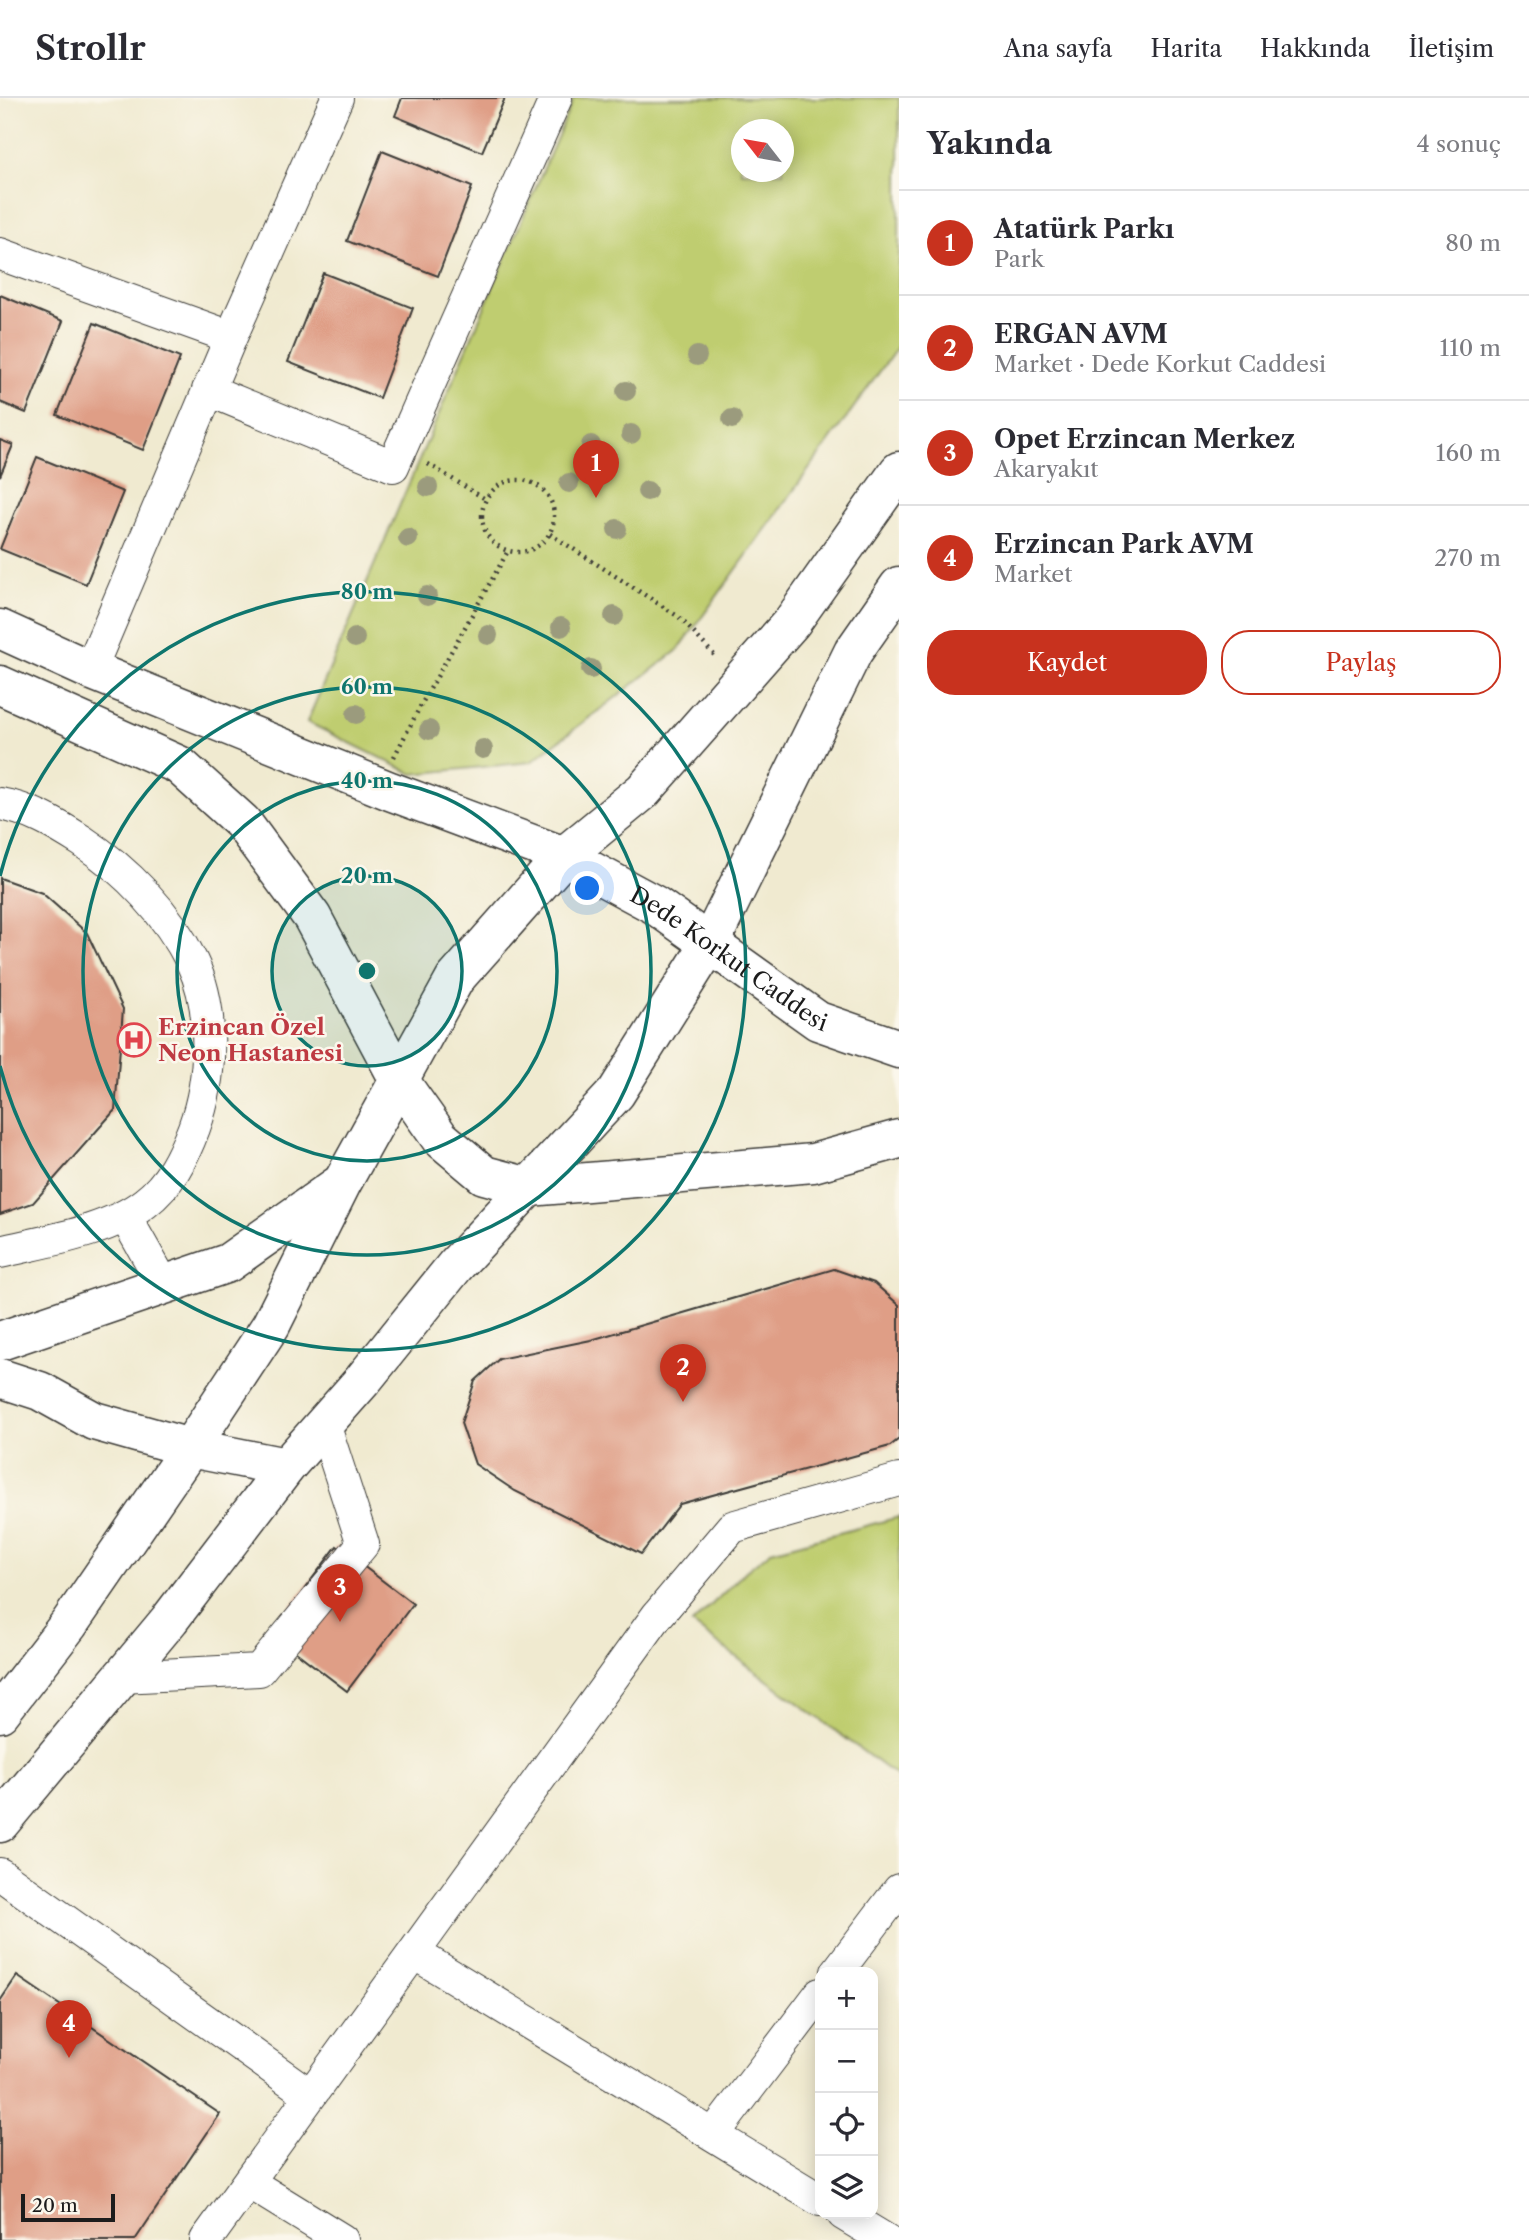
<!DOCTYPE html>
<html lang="tr">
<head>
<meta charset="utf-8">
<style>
	body { margin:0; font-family:"Libre Caslon Text",serif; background:#f2f2f3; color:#2b2b33 }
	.controls { position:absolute; right:21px; bottom:21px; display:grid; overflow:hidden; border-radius:14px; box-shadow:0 4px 18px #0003 }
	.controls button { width:63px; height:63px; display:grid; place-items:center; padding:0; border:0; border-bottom:2px solid #e1e1e2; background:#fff; color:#2b2b33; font:35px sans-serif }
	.compass { position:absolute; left:731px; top:21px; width:63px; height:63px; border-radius:50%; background:#fff; box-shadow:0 4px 18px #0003; rotate:301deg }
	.scale { position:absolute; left:21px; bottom:18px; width:94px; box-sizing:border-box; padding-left:7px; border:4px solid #1c1c1c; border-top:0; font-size:19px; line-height:24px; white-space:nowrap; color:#1c1c1c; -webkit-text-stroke:5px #fbf7ec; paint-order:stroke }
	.you { position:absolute; left:588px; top:791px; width:24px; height:24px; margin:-18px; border:5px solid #fff; border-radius:50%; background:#1a73e8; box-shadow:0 0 0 10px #1a73e833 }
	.badge { display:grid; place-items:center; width:46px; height:46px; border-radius:50%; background:#c8321e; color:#fff; font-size:23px; font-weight:700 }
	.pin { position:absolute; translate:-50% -58px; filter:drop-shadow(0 2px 4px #0008) }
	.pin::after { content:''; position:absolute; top:37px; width:24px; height:21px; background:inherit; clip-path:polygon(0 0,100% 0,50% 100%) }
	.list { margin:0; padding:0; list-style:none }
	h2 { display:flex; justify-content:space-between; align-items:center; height:91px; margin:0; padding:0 28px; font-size:30px }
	h2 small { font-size:23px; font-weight:400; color:#7c7c81 }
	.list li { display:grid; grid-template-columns:46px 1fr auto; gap:21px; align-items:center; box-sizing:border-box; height:105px; padding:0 28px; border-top:2px solid #e1e1e2 }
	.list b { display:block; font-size:26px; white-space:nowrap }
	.list p { margin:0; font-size:23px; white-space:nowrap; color:#7c7c81 }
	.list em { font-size:23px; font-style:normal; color:#7c7c81 }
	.actions { display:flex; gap:14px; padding:21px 28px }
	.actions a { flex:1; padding:16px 0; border:2px solid #c8321e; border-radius:28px; text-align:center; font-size:24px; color:#c8321e }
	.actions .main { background:#c8321e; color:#fff }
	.icon { flex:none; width:38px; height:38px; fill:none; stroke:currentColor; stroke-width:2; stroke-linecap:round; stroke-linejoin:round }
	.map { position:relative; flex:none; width:899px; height:2142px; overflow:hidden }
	header { display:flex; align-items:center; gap:42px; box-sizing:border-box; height:98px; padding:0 35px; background:#fff; border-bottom:2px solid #e1e1e2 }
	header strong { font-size:33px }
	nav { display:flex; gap:38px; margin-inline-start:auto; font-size:24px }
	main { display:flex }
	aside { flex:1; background:#fff }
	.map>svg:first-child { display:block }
	.green { fill:#bfcd6f; stroke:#6e7446; stroke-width:2; fill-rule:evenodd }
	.building { fill:#df9e86 }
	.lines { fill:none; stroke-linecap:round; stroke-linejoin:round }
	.minor-casing { stroke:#3c3b37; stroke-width:34 }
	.major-casing { stroke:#3c3b37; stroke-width:41 }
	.path { stroke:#3c3b37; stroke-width:4.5; stroke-dasharray:2 5; stroke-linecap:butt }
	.minor { stroke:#fff; stroke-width:32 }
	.major { stroke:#fff; stroke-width:38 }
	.tree { fill:#9b9b7d }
	.ring { fill:none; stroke:#0f766e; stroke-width:3.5 }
	.labels { text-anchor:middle; stroke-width:5; stroke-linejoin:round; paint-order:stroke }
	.street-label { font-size:23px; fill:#1c1c1c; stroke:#fbf7ec }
	.health-label { font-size:23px; font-weight:bold; fill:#be3a42; stroke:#fbf7ec; text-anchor:start }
	.centre { fill:#0f766e; stroke:#fbf7ec; stroke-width:3.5 }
	.ring-label { font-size:21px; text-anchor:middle; font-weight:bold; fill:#0f766e; stroke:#fbf7ec; stroke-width:5; stroke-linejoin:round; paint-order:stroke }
</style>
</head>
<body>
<header>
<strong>Strollr</strong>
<nav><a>Ana sayfa</a><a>Harita</a><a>Hakkında</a><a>İletişim</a></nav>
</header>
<main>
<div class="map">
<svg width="899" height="2142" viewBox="0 0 899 2142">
	<rect width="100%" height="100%" fill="#fbf7ec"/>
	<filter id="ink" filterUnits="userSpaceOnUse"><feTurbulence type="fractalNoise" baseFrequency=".0143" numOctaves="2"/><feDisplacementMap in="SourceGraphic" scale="14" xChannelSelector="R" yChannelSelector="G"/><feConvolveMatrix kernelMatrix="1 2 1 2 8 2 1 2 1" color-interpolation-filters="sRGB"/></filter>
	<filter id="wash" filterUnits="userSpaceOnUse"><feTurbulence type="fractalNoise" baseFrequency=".00686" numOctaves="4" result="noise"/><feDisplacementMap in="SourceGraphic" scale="28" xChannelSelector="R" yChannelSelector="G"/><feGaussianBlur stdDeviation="1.57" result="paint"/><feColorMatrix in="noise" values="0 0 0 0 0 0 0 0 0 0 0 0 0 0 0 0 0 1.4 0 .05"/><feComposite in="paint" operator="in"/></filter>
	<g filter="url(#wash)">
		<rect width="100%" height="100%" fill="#f0ead0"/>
		<path class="green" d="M 574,0 L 899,0 L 899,247 L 678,552 L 531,664 L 413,676 L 307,624 ZM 741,32 L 783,32 L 783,74 L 741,74 Z
			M 899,1419 L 899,1680 L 692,1526 L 746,1473 L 771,1453 Z"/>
		<g id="blocks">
			<path class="building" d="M 402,0 L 505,0 L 482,54 L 395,18 Z
				M 382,53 L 472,89 L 438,178 L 347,143 Z
				M 323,175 L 413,210 L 379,300 L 288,264 Z
				M 0,197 L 63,223 L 26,315 L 0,304 Z
				M 94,225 L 180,260 L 143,352 L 57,317 Z
				M 0,342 L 13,347 L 0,378 Z
				M 37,359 L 123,394 L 86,486 L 0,451 Z
				M 0,780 L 42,795 L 87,835 L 123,911 L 115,1012 L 33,1105 L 0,1116 Z
				M 834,1171 L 874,1185 L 899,1207 L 899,1341 L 890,1348 L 680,1406 L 641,1456 L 515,1393 L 475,1366 L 461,1325 L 475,1283 L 499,1261 L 591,1242 Z
				M 337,1448 L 413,1506 L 347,1593 L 271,1535 Z
				M 17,1878 L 220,2016 L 135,2142 L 0,2142 L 0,1903 Z"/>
		</g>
	</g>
	<g filter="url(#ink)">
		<use href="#blocks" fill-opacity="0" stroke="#3c3b37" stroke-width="2"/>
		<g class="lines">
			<defs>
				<path id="minor" d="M 0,156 L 231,239
					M 208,292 L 393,368 L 556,0
					M 90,572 L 231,239 L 337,0
					M 0,706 C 30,711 57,727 82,743 C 126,772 168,815 192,864 C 215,912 212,981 194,1030 C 183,1059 170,1086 145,1105 C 108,1134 45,1143 0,1154
					M 125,1118 L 164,1187
					M 121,1579 L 259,1572 L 363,1446 L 324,1326
					M 0,1776 L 310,1997
					M 414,1855 L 820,2102
					M 837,1874 L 899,1792
					M 713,2037 L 820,1896
					M 248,2084 L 342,2142
					M 843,2116 L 886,2142
					M 206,2142 L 657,1518 L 732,1429 L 899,1382"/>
				<g id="major">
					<path id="s1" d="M 0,531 L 90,572 L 390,693 L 564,758 L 655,807 L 818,923 L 899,951"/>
					<path d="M 0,587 L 179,667 L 242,724 L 312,819 L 399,982 L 440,1040 L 484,1077 L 529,1089 L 813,1065 L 899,1041"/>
					<path d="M 0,1243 L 228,1165 L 337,1088"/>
					<path d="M 0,1280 L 40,1293 L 94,1323 L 190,1350 L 286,1369"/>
					<path d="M 0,1615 L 69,1526 L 190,1350 L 271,1227 L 342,1085 L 455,881 L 564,758 L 643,693 L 792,524 L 899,373"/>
					<path d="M 0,1725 L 170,1521 L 286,1369 L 363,1282 L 455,1168 L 616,995 L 709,847 L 853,554 L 899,488"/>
				</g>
			</defs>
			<use href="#minor" class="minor-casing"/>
			<use href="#major" class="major-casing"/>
			<path class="path" d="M 428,366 L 487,402
				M482 418a36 36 0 1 1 72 0a36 36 0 1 1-72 0Z
				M 550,436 L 679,519 L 717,560
				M 394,659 L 421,607 L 508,453"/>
			<use href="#minor" class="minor"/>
			<use href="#major" class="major"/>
		</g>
		<g class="tree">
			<circle cx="697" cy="258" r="10"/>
			<circle cx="626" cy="293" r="10"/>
			<circle cx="732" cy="321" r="10"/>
			<circle cx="631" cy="336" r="10"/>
			<circle cx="591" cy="347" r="10"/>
			<circle cx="569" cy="385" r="10"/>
			<circle cx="428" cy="389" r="10"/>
			<circle cx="647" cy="393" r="10"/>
			<circle cx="617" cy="431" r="10"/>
			<circle cx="408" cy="440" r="10"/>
			<circle cx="427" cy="498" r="10"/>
			<circle cx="614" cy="518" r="10"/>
			<circle cx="561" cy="529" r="10"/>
			<circle cx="488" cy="537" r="10"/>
			<circle cx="355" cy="540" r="10"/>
			<circle cx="591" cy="571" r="10"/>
			<circle cx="356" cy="616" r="10"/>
			<circle cx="429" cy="632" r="10"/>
			<circle cx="483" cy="651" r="10"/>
		</g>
	</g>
	<circle cx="367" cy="873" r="95" fill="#0f766e" fill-opacity=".12"/>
	<g class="ring">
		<circle cx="367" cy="873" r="95"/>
		<circle cx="367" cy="873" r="190"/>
		<circle cx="367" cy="873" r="284"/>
		<path d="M0 778A379 379 0 1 1 0 968"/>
	</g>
	<defs>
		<symbol id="hospital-ring" viewBox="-11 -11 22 22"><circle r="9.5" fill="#fbf7ec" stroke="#e0444e" stroke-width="1.5"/><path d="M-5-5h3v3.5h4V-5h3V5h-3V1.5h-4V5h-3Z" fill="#e0444e"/></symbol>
	</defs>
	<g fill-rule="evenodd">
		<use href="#hospital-ring" x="115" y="923" width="38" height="38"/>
	</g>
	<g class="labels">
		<g class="street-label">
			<text dy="8" stroke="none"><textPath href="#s1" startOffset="803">Dede Korkut Caddesi</textPath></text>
		</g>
		<g class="health-label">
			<text x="158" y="937">Erzincan Özel<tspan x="158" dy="26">Neon Hastanesi</tspan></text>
		</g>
	</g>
	<circle cx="367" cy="873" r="10" class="centre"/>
	<g class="ring-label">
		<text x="367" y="501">80 m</text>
		<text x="367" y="596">60 m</text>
		<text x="367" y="690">40 m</text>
		<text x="367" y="785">20 m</text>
	</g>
</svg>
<div class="controls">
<button>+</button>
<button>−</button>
<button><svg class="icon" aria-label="locate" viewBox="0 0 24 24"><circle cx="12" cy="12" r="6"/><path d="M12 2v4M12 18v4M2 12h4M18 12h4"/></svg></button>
<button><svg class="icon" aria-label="layers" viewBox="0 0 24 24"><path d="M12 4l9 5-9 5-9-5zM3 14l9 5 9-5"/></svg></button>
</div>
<svg class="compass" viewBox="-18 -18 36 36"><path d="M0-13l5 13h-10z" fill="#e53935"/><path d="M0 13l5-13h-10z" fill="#7c7c81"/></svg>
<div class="scale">20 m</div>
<div class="you"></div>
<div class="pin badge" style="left:596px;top:400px">1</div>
<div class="pin badge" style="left:683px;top:1304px">2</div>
<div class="pin badge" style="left:340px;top:1524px">3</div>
<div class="pin badge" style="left:69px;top:1960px">4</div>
</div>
<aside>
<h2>Yakında<small>4 sonuç</small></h2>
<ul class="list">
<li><span class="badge">1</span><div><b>Atatürk Parkı</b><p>Park</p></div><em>80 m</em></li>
<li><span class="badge">2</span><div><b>ERGAN AVM</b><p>Market · Dede Korkut Caddesi</p></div><em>110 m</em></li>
<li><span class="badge">3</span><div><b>Opet Erzincan Merkez</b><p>Akaryakıt</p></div><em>160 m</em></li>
<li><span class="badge">4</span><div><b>Erzincan Park AVM</b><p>Market</p></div><em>270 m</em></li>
</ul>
<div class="actions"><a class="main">Kaydet</a><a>Paylaş</a></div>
</aside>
</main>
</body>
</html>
